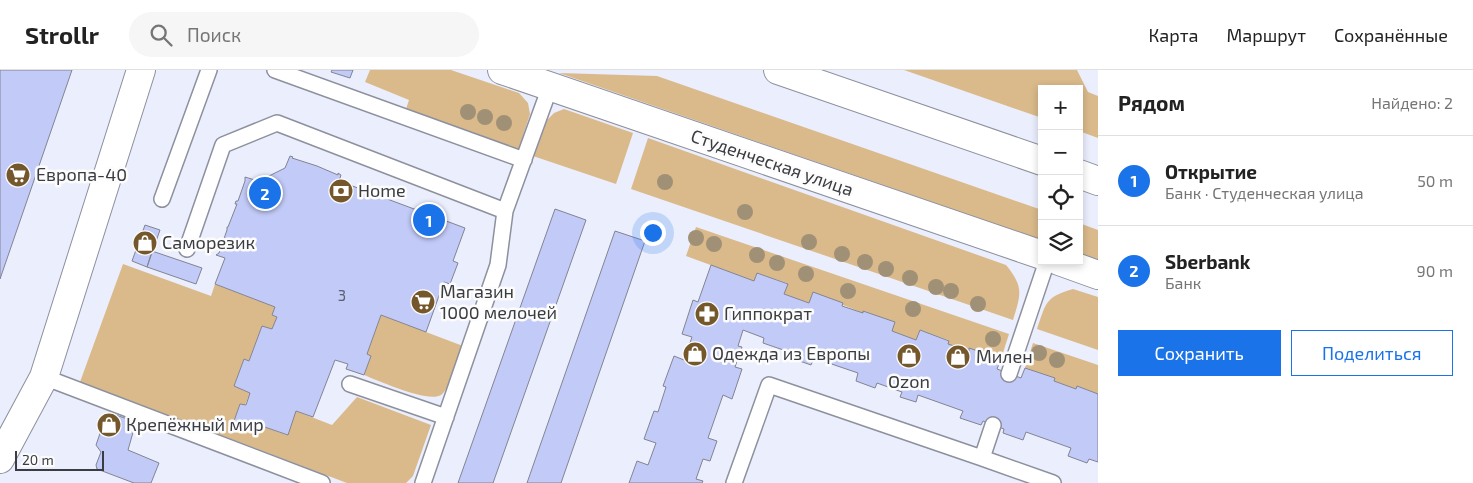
<!DOCTYPE html>
<html lang="ru">
<head>
<meta charset="utf-8">
<style>
	body { margin:0; font-family:"Exo 2",sans-serif; background:#f6f6f6; color:#222 }
	.controls { position:absolute; right:15px; top:15px; display:grid; overflow:hidden; border-radius:0px; box-shadow:0 2px 8px #0003 }
	.controls button { width:45px; height:45px; display:grid; place-items:center; padding:0; border:0; border-bottom:1px solid #e0e0e0; background:#fff; color:#222; font:25px sans-serif }
	.scale { position:absolute; left:15px; bottom:12px; width:89px; box-sizing:border-box; padding-left:5px; border:2px solid #3a3c41; border-top:0; font-size:14px; line-height:18px; white-space:nowrap; color:#3a3c41; -webkit-text-stroke:4px #fcfcfc; paint-order:stroke }
	.you { position:absolute; left:652px; top:162px; width:18px; height:18px; margin:-12px; border:4px solid #fff; border-radius:50%; background:#1a73e8; box-shadow:0 0 0 8px #1a73e833 }
	.badge { display:grid; place-items:center; width:32px; height:32px; border-radius:50%; background:#1a73e8; color:#fff; font-size:16px; font-weight:700 }
	.pin { position:absolute; translate:-50% -50%; border:2px solid #fff; box-shadow:0 1px 5px #0006 }
	.list { margin:0; padding:0; list-style:none }
	h2 { display:flex; justify-content:space-between; align-items:center; height:65px; margin:0; padding:0 20px; font-size:21px }
	h2 small { font-size:16px; font-weight:400; color:#767676 }
	.list li { display:grid; grid-template-columns:32px 1fr auto; gap:15px; align-items:center; box-sizing:border-box; height:90px; padding:0 20px; border-top:1px solid #e0e0e0 }
	.list b { display:block; font-size:19px; white-space:nowrap }
	.list p { margin:0; font-size:16px; white-space:nowrap; color:#767676 }
	.list em { font-size:16px; font-style:normal; color:#767676 }
	.actions { display:flex; gap:10px; padding:15px 20px }
	.actions a { flex:1; padding:11px 0; border:1px solid #1a73e8; border-radius:0px; text-align:center; font-size:18px; color:#1a73e8 }
	.actions .main { background:#1a73e8; color:#fff }
	.icon { flex:none; width:28px; height:28px; fill:none; stroke:currentColor; stroke-width:2; stroke-linecap:round; stroke-linejoin:round }
	.map { position:relative; flex:none; width:1098px; height:413px; overflow:hidden }
	header { display:flex; align-items:center; gap:30px; box-sizing:border-box; height:70px; padding:0 25px; background:#fff; border-bottom:1px solid #e0e0e0 }
	header strong { font-size:24px }
	nav { display:flex; gap:28px; margin-inline-start:auto; font-size:18px }
	.search { width:350px; height:45px; background:#f6f6f6; display:flex; align-items:center; gap:12px; box-sizing:border-box; padding:0 18px; border-radius:28px; color:#767676; font-size:19px }
	main { display:flex }
	aside { flex:1; background:#fff }
	.map>svg:first-child { display:block }
	.green { fill:#daba8a }
	.building { fill:#c2caf8; stroke:#828492 }
	.lines { fill:none; stroke-linecap:round; stroke-linejoin:round }
	.lane-casing { stroke:#8d909d; stroke-width:18 }
	.street-casing { stroke:#8d909d; stroke-width:30 }
	.primary-casing { stroke:#8d909d; stroke-width:30 }
	.lane { stroke:#fff; stroke-width:15 }
	.street { stroke:#fff; stroke-width:28 }
	.primary { stroke:#fff; stroke-width:28 }
	.tree { fill:#a09076 }
	.labels { text-anchor:middle; stroke-width:5; stroke-linejoin:round; paint-order:stroke }
	.number-label { font-size:15px; fill:#5c606f }
	.street-label { font-size:18px; fill:#3a3c41; stroke:#fcfcfc }
	.poi-label { font-size:18px; fill:#3a3c41; stroke:#fcfcfc; text-anchor:start }
</style>
</head>
<body>
<header>
<strong>Strollr</strong>
<div class="search"><svg class="icon" aria-label="search" viewBox="0 0 24 24"><circle cx="10" cy="10" r="6"/><path d="M15 15l6 6"/></svg>Поиск</div>
<nav><a>Карта</a><a>Маршрут</a><a>Сохранённые</a></nav>
</header>
<main>
<div class="map">
<svg width="1098" height="413" viewBox="0 0 1098 413">
	<rect width="100%" height="100%" fill="#ebeefd"/>
	<path class="green" d="M 370,0 L 451,0 L 519,23 L 528,33 L 530,44 L 518,81 L 405,42 L 409,30 L 365,12 Z
		M 904,0 L 1077,0 L 1088,22 L 1098,26 L 1098,68 L 1079,61 L 1079,19 L 1042,19 L 1042,48 Z
		M 559,3 L 657,6 L 1042,140 L 1042,170 Z
		M 564,39 L 633,63 L 616,114 L 533,86 L 547,50 L 554,43 Z
		M 648,68 L 1006,195 C 1024,217 1021,224 1013,250 L 631,119 Z
		M 1079,153 L 1098,160 L 1098,189 L 1079,183 Z
		M 696,157 L 1009,264 L 1001,289 L 969,279 L 969,281 L 948,274 L 948,270 L 920,260 L 916,270 L 892,261 L 894,252 L 864,241 L 863,243 L 813,223 L 809,233 L 784,224 L 787,213 L 757,203 L 754,211 L 686,186 Z
		M 123,194 L 211,226 L 215,214 L 275,237 L 272,245 L 277,247 L 272,259 L 262,256 L 249,291 L 244,289 L 234,316 L 250,323 L 245,335 L 240,334 L 234,351 L 251,357 L 253,353 L 287,365 L 296,341 L 332,355 L 357,327 L 431,355 L 413,406 L 406,413 L 347,413 L 80,312 Z
		M 1073,219 L 1098,227 L 1098,280 L 1037,259 C 1046,233 1045,227 1073,219 Z
		M 381,245 L 463,276 C 459,287 451,318 441,325 C 428,333 379,311 364,305 L 371,286 L 367,284 Z
		M 1033,273 L 1098,295 L 1098,324 L 1077,316 L 1076,319 L 1054,311 L 1055,308 L 1025,298 Z"/>
	<path class="building" d="M 0,0 L 72,0 L 0,209 Z
		M 332,0 L 353,0 L 350,8 L 331,2 Z
		M 290,86 L 293,87 L 292,88 L 317,96 L 338,105 L 338,103 L 341,105 L 339,111 L 465,158 L 453,191 L 458,193 L 450,214 L 444,212 L 426,262 L 381,245 L 367,284 L 371,286 L 364,305 L 346,299 L 348,294 L 335,290 L 313,347 L 296,341 L 288,365 L 253,353 L 251,357 L 234,351 L 240,334 L 246,335 L 250,323 L 234,316 L 244,289 L 249,291 L 262,256 L 272,259 L 277,247 L 272,245 L 275,237 L 215,214 L 225,188 L 216,185 L 219,183 L 227,160 L 227,157 L 228,157 L 237,134 L 235,134 L 236,131 L 238,131 L 245,111 L 245,107 L 258,111 L 271,105 L 285,98 Z
		M 555,139 L 586,150 L 493,413 L 458,413 Z
		M 145,155 L 160,160 L 147,197 L 132,191 Z
		M 615,161 L 645,171 L 561,413 L 527,413 Z
		M 152,181 L 202,198 L 196,214 L 147,197 Z
		M 711,195 L 754,211 L 757,203 L 788,214 L 784,224 L 809,233 L 813,222 L 843,233 L 842,236 L 863,243 L 863,241 L 895,252 L 892,261 L 916,270 L 920,260 L 949,271 L 948,274 L 969,281 L 969,278 L 1001,289 L 997,299 L 1021,308 L 1025,298 L 1055,308 L 1054,311 L 1076,319 L 1077,316 L 1098,324 L 1098,392 L 1089,389 L 1087,393 L 1068,386 L 1071,378 L 1026,362 L 1023,370 L 1003,363 L 1004,359 L 993,355 L 983,351 L 981,355 L 960,348 L 963,341 L 918,325 L 916,332 L 900,327 L 902,322 L 877,313 L 875,318 L 856,311 L 858,303 L 814,288 L 811,295 L 794,289 L 795,284 L 763,273 L 764,268 L 743,260 L 738,276 L 742,277 L 735,297 L 742,299 L 732,329 L 723,325 L 708,368 L 717,371 L 710,391 L 703,389 L 696,409 L 703,411 L 702,413 L 629,413 L 637,391 L 648,395 L 656,373 L 644,369 L 654,341 L 658,342 L 666,317 L 663,316 L 674,286 L 684,290 L 692,267 L 682,264 L 693,230 L 698,232 Z
		M 113,344 L 136,352 L 128,380 L 159,393 L 151,413 L 134,413 L 97,399 L 96,395 L 101,382 L 96,375 L 105,349 Z"/>
	<g class="lines">
		<defs>
			<path id="lane" d="M 275,0 L 524,90
				M 162,129 L 209,0
				M 187,179 L 223,75 L 277,53 L 505,141 L 550,17
				M 1009,304 L 1047,191
				M 44,307 L 322,413
				M 350,314 L 446,347
				M 982,388 L 1053,413
				M 423,413 L 498,195 L 505,141
				M 734,413 L 769,315 L 982,388 L 993,355"/>
			<path id="street" d="M 502,0 L 1042,185
				M 1059,191 L 1098,205
				M 0,389 L 44,307 L 141,0"/>
			<path id="primary" d="M 778,0 L 1042,91
				M 1079,104 L 1098,111"/>
		</defs>
		<use href="#lane" class="lane-casing"/>
		<use href="#street" class="street-casing"/>
		<use href="#primary" class="primary-casing"/>
		<use href="#lane" class="lane"/>
		<use href="#street" class="street"/>
		<use href="#primary" class="primary"/>
	</g>
	<g class="tree">
		<circle cx="468" cy="42" r="8"/>
		<circle cx="485" cy="47" r="8"/>
		<circle cx="504" cy="53" r="8"/>
		<circle cx="665" cy="112" r="8"/>
		<circle cx="745" cy="142" r="8"/>
		<circle cx="696" cy="168" r="8"/>
		<circle cx="809" cy="172" r="8"/>
		<circle cx="714" cy="174" r="8"/>
		<circle cx="842" cy="184" r="8"/>
		<circle cx="757" cy="185" r="8"/>
		<circle cx="865" cy="192" r="8"/>
		<circle cx="777" cy="193" r="8"/>
		<circle cx="886" cy="199" r="8"/>
		<circle cx="806" cy="204" r="8"/>
		<circle cx="910" cy="208" r="8"/>
		<circle cx="936" cy="217" r="8"/>
		<circle cx="848" cy="221" r="8"/>
		<circle cx="951" cy="221" r="8"/>
		<circle cx="978" cy="234" r="8"/>
		<circle cx="913" cy="239" r="8"/>
		<circle cx="993" cy="269" r="8"/>
		<circle cx="1039" cy="283" r="8"/>
		<circle cx="1057" cy="290" r="8"/>
	</g>
	<defs>
		<symbol id="supermarket-disc" viewBox="-11 -11 22 22"><circle r="9.5" fill="#74582b" stroke="#fcfcfc"/><path d="M-6-5.5h2.5l.6 2H6L4.5 2H-2.5L-4.4-4H-6ZM-1.5 3.2a1.3 1.3 0 1 0 .1 0ZM3 3.2a1.3 1.3 0 1 0 .1 0Z" fill="#fff"/></symbol>
		<symbol id="bank-disc" viewBox="-11 -11 22 22"><circle r="9.5" fill="#74582b" stroke="#fcfcfc"/><path d="M-6-4H6V4H-6ZM0-2.3a2.3 2.3 0 1 0 0 4.6a2.3 2.3 0 1 0 0-4.6Z" fill="#fff"/></symbol>
		<symbol id="shop-disc" viewBox="-11 -11 22 22"><circle r="9.5" fill="#74582b" stroke="#fcfcfc"/><path d="M-5-2.5h2.3a2.7 3.5 0 0 1 5.4 0H5L5.5 6h-11ZM-1.5-2.5h3a1.5 2.3 0 0 0-3 0Z" fill="#fff"/></symbol>
		<symbol id="pharmacy-disc" viewBox="-11 -11 22 22"><circle r="9.5" fill="#74582b" stroke="#fcfcfc"/><path d="M-2-6h4v4h4v4h-4v4h-4v-4h-4v-4h4Z" fill="#fff"/></symbol>
	</defs>
	<g fill-rule="evenodd">
		<use href="#supermarket-disc" x="4" y="91" width="28" height="28"/>
		<use href="#bank-disc" x="327" y="107" width="28" height="28"/>
		<use href="#shop-disc" x="131" y="159" width="28" height="28"/>
		<use href="#supermarket-disc" x="409" y="218" width="28" height="28"/>
		<use href="#pharmacy-disc" x="693" y="230" width="28" height="28"/>
		<use href="#shop-disc" x="681" y="270" width="28" height="28"/>
		<use href="#shop-disc" x="895" y="272" width="28" height="28"/>
		<use href="#shop-disc" x="944" y="273" width="28" height="28"/>
		<use href="#shop-disc" x="95" y="341" width="28" height="28"/>
	</g>
	<g class="labels">
		<g class="number-label">
			<text x="342" y="231">3</text>
		</g>
		<g class="street-label">
			<text transform="translate(772 93) rotate(19)" y="6">Студенческая улица</text>
		</g>
		<g class="poi-label">
			<text x="36" y="111">Европа-40</text>
			<text x="358" y="127">Home</text>
			<text x="162" y="179">Саморезик</text>
			<text x="440" y="228">Магазин<tspan x="440" dy="21">1000 мелочей</tspan></text>
			<text x="724" y="250">Гиппократ</text>
			<text x="712" y="290">Одежда из Европы</text>
			<text x="976" y="293">Милен</text>
			<text x="909" y="318" text-anchor="middle">Ozon</text>
			<text x="126" y="361">Крепёжный мир</text>
		</g>
	</g>
</svg>
<div class="controls">
<button>+</button>
<button>−</button>
<button><svg class="icon" aria-label="locate" viewBox="0 0 24 24"><circle cx="12" cy="12" r="6"/><path d="M12 2v4M12 18v4M2 12h4M18 12h4"/></svg></button>
<button><svg class="icon" aria-label="layers" viewBox="0 0 24 24"><path d="M12 4l9 5-9 5-9-5zM3 14l9 5 9-5"/></svg></button>
</div>
<div class="scale">20 m</div>
<div class="you"></div>
<div class="pin badge" style="left:429px;top:150px">1</div>
<div class="pin badge" style="left:265px;top:123px">2</div>
</div>
<aside>
<h2>Рядом<small>Найдено: 2</small></h2>
<ul class="list">
<li><span class="badge">1</span><div><b>Открытие</b><p>Банк · Студенческая улица</p></div><em>50 m</em></li>
<li><span class="badge">2</span><div><b>Sberbank</b><p>Банк</p></div><em>90 m</em></li>
</ul>
<div class="actions"><a class="main">Сохранить</a><a>Поделиться</a></div>
</aside>
</main>
</body>
</html>
